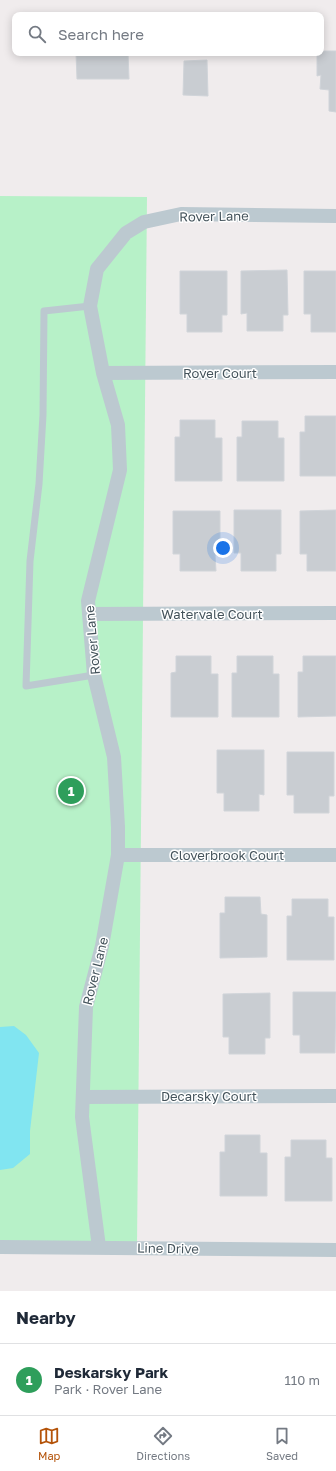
<!DOCTYPE html>
<html lang="en">
<head>
<meta charset="utf-8">
<style>
	body { margin:0; font-family:"Golos Text",sans-serif; background:#f6f6f7; color:#1f2937 }
	.you { position:absolute; left:223px; top:548px; width:14px; height:14px; margin:-10px; border:3px solid #fff; border-radius:50%; background:#1a73e8; box-shadow:0 0 0 6px #1a73e833 }
	.badge { display:grid; place-items:center; width:26px; height:26px; border-radius:50%; background:#b45309; color:#fff; font-size:13px; font-weight:700 }
	.pin { position:absolute; translate:-50% -50%; border:2px solid #fff; box-shadow:0 1px 4px #0006 }
	.list { margin:0; padding:0; list-style:none }
	h2 { display:flex; justify-content:space-between; align-items:center; height:52px; margin:0; padding:0 16px; font-size:17px }
	h2 small { font-size:13px; font-weight:400; color:#747a83 }
	.list li { display:grid; grid-template-columns:26px 1fr auto; gap:12px; align-items:center; box-sizing:border-box; height:72px; padding:0 16px; border-top:1px solid #e0e1e3 }
	.list b { display:block; font-size:15px; white-space:nowrap }
	.list p { margin:0; font-size:13px; white-space:nowrap; color:#747a83 }
	.list em { font-size:13px; font-style:normal; color:#747a83 }
	.icon { flex:none; width:22px; height:22px; fill:none; stroke:currentColor; stroke-width:2; stroke-linecap:round; stroke-linejoin:round }
	.map { position:relative; flex:none; width:336px; height:1291px; overflow:hidden }
	.search { position:absolute; background:#fff; box-shadow:0 2px 10px #0003; left:12px; right:12px; top:12px; height:44px; display:flex; align-items:center; gap:10px; box-sizing:border-box; padding:0 14px; border-radius:8px; color:#747a83; font-size:15px }
	.sheet { height:124px; background:#fff }
	nav { display:flex; justify-content:space-around; align-items:center; box-sizing:border-box; height:56px; border-top:1px solid #e0e1e3; background:#fff; font-size:11px; color:#747a83 }
	nav a { display:grid; justify-items:center; gap:2px }
	nav .on { color:#b45309 }
	.map>svg:first-child { display:block }
	.green { fill:#b7f1c8 }
	.water { fill:#81e5f1 }
	.building { fill:#c9cdd2; stroke:#d0d4d9 }
	.lines { fill:none; stroke-linecap:round; stroke-linejoin:round }
	.lane { stroke:#bcc9d0; stroke-width:7 }
	.street { stroke:#bcc9d0; stroke-width:14 }
	.labels { text-anchor:middle; stroke-width:3; stroke-linejoin:round; paint-order:stroke }
	.street-label { font-size:13px; fill:#44535b; stroke:#fff }
</style>
</head>
<body>
<div class="map">
<svg width="336" height="1291" viewBox="0 0 336 1291">
	<rect width="100%" height="100%" fill="#f0eced"/>
	<path class="green" d="M 0,196 L 147,197 L 137,1247 L 0,1248 Z"/>
	<path class="water" d="M 14,1026 L 26,1035 L 39,1053 L 30,1131 L 30,1154 L 13,1168 L 0,1170 L 0,1027 Z"/>
	<path class="building" d="M 321,51 L 336,51 L 336,112 L 329,111 L 329,90 L 320,89 L 321,75 L 317,76 L 317,53 L 321,53 Z
		M 76,53 L 128,53 L 129,79 L 77,79 Z
		M 207,60 L 208,96 L 183,95 L 184,61 Z
		M 287,270 L 288,315 L 283,315 L 283,331 L 247,331 L 247,313 L 241,314 L 241,271 Z
		M 180,271 L 227,271 L 227,315 L 222,315 L 222,332 L 187,332 L 187,314 L 180,314 Z
		M 304,271 L 336,271 L 336,332 L 311,332 L 311,314 L 304,314 Z
		M 305,416 L 336,416 L 336,476 L 300,476 L 300,432 L 305,432 Z
		M 180,420 L 215,420 L 215,438 L 222,438 L 222,481 L 175,481 L 175,437 L 180,437 Z
		M 242,421 L 278,421 L 278,438 L 284,438 L 284,481 L 237,481 L 237,437 L 242,437 Z
		M 234,510 L 281,510 L 281,554 L 276,554 L 276,571 L 241,571 L 241,553 L 234,553 Z
		M 336,510 L 336,571 L 307,571 L 307,554 L 300,554 L 300,511 Z
		M 173,511 L 220,511 L 220,555 L 215,555 L 216,571 L 180,571 L 180,554 L 173,554 Z
		M 176,656 L 211,656 L 211,674 L 218,674 L 218,717 L 171,717 L 171,673 L 176,672 Z
		M 237,656 L 273,656 L 273,674 L 279,674 L 279,717 L 232,717 L 232,673 L 237,673 Z
		M 303,656 L 336,656 L 336,716 L 298,717 L 298,672 L 303,672 Z
		M 217,750 L 264,750 L 264,795 L 259,794 L 259,811 L 224,811 L 224,793 L 217,793 Z
		M 287,752 L 334,752 L 334,796 L 329,796 L 329,813 L 294,813 L 294,795 L 287,795 Z
		M 225,897 L 260,897 L 261,914 L 267,915 L 267,957 L 220,958 L 220,913 L 225,913 Z
		M 292,899 L 328,899 L 328,917 L 334,917 L 334,960 L 287,960 L 287,916 L 292,916 Z
		M 293,992 L 336,992 L 335,1053 L 300,1053 L 300,1035 L 293,1035 Z
		M 270,993 L 270,1038 L 265,1038 L 265,1054 L 229,1054 L 229,1037 L 223,1037 L 223,994 Z
		M 225,1135 L 260,1135 L 260,1153 L 267,1153 L 267,1196 L 220,1196 L 220,1152 L 225,1152 Z
		M 291,1140 L 326,1140 L 326,1158 L 332,1158 L 332,1201 L 285,1201 L 285,1157 L 291,1157 Z"/>
	<g class="lines">
		<path class="lane" d="M 90,306 L 44,311 L 43,415 L 39,484 L 30,561 L 26,686 L 94,675"/>
		<path class="street" d="M 103,373 L 336,372
			M 89,614 L 336,613
			M 118,855 L 336,855
			M 83,1097 L 336,1096
			M 0,1247 L 336,1250
			M 99,1247 L 82,1117 L 86,1007 L 102,946 L 118,855 L 118,827 L 114,757 L 94,675 L 88,601 L 120,470 L 118,425 L 103,373 L 90,306 L 97,269 L 126,233 L 144,222 L 181,214 L 336,216"/>
	</g>
	<g class="labels">
		<g class="street-label">
			<text transform="translate(214 216) rotate(-1)" y="5">Rover Lane</text>
			<text x="220" y="378">Rover Court</text>
			<text x="212" y="619">Watervale Court</text>
			<text transform="translate(92 640) rotate(-95)" y="5">Rover Lane</text>
			<text x="227" y="860">Cloverbrook Court</text>
			<text transform="translate(95 971) rotate(-76)" y="5">Rover Lane</text>
			<text x="209" y="1101">Decarsky Court</text>
			<text transform="translate(168 1248) rotate(1)" y="5">Line Drive</text>
		</g>
	</g>
</svg>
<div class="you"></div>
<div class="pin badge" style="left:71px;top:791px;background:#2e9e5b">1</div>
<div class="search"><svg class="icon" aria-label="search" viewBox="0 0 24 24"><circle cx="10" cy="10" r="6"/><path d="M15 15l6 6"/></svg>Search here</div>
</div>
<section class="sheet">
<h2>Nearby<small></small></h2>
<ul class="list">
<li><span class="badge" style="background:#2e9e5b">1</span><div><b>Deskarsky Park</b><p>Park · Rover Lane</p></div><em>110 m</em></li>
</ul>
</section>
<nav>
<a class="on"><svg class="icon" aria-label="map" viewBox="0 0 24 24"><path d="M3 6l6-2 6 2 6-2v14l-6 2-6-2-6 2zM9 4v14M15 6v14"/></svg>Map</a>
<a><svg class="icon" aria-label="directions" viewBox="0 0 24 24"><path d="M12 3l9 9-9 9-9-9zM9 14v-3h6M13 9l2 2-2 2"/></svg>Directions</a>
<a><svg class="icon" aria-label="saved" viewBox="0 0 24 24"><path d="M7 4h10v16l-5-4-5 4z"/></svg>Saved</a>
</nav>
</body>
</html>
